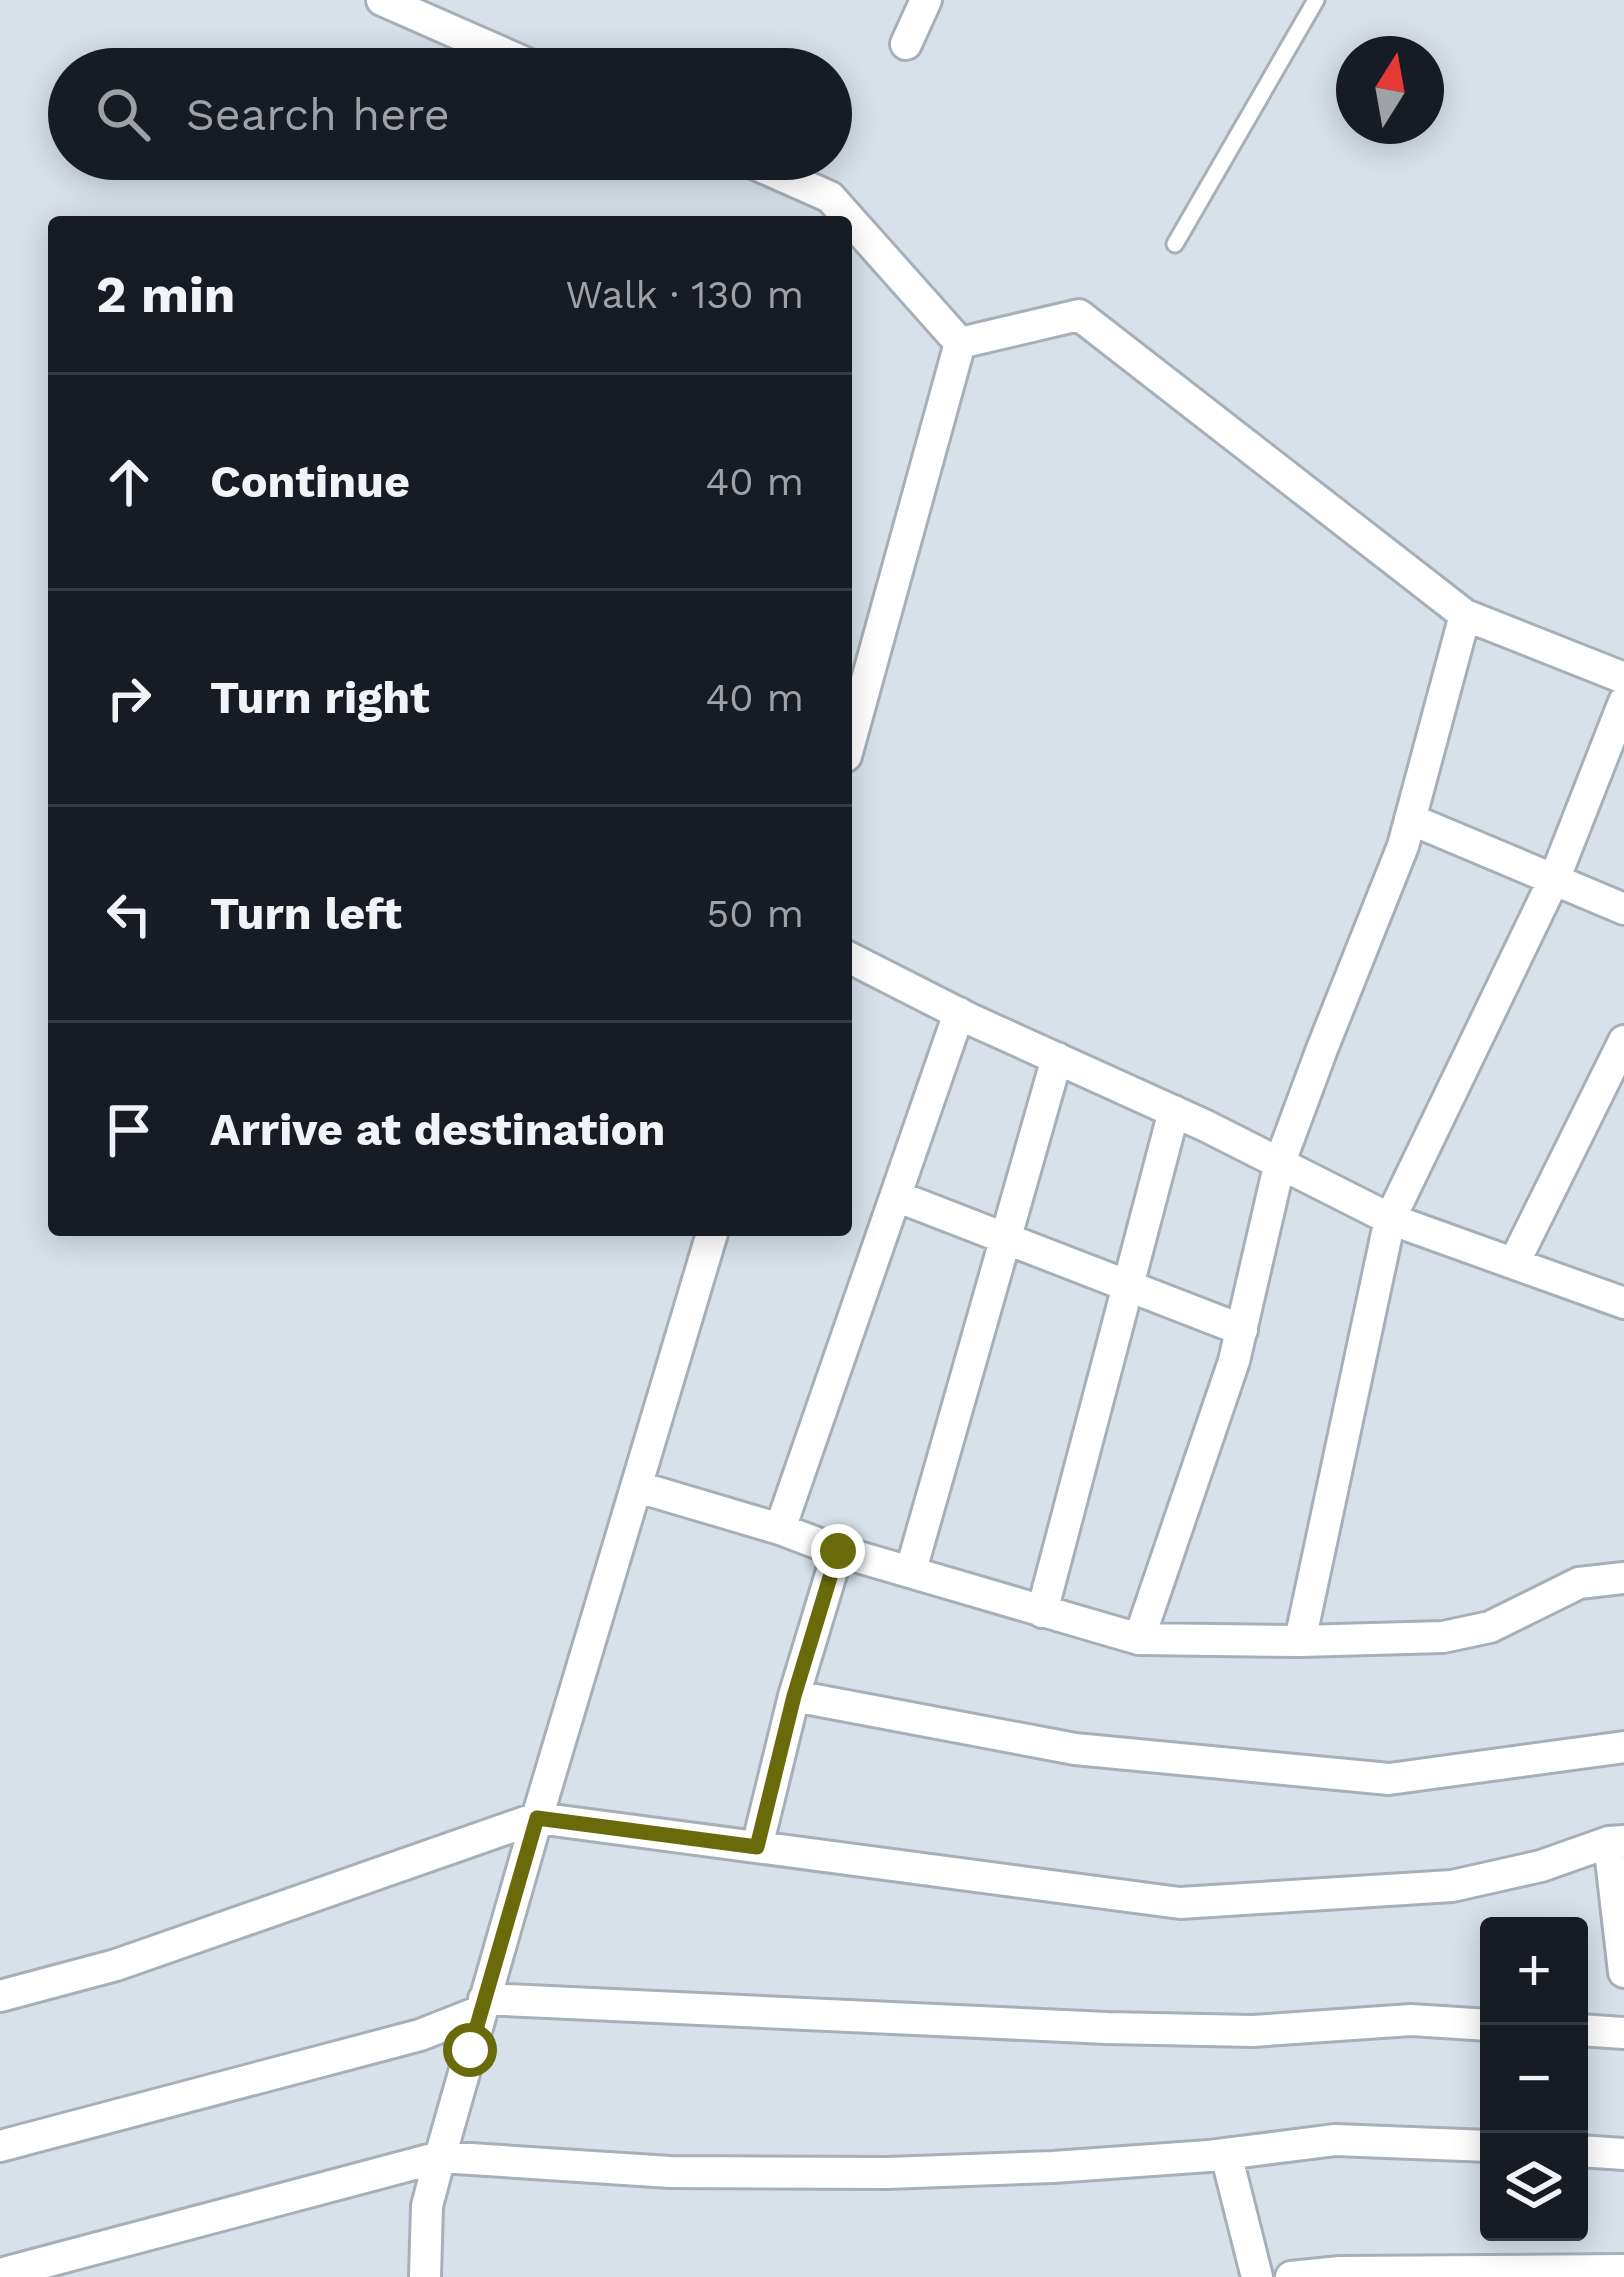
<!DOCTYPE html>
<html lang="en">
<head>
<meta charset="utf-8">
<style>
	body { margin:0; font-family:"Work Sans",sans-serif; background:#20242c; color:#f1f3f6 }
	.controls { position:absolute; right:36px; bottom:36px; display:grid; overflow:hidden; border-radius:12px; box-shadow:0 6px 30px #0003 }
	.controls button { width:108px; height:108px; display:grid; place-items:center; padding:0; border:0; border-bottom:3px solid #363941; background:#171b24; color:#f1f3f6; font:60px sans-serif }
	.compass { position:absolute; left:1336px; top:36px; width:108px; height:108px; border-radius:50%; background:#171b24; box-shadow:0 6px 30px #0003; rotate:11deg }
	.stop { position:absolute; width:36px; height:36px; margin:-27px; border:9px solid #696b0b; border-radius:50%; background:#fff }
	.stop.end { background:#696b0b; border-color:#fff; box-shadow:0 3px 12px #0008 }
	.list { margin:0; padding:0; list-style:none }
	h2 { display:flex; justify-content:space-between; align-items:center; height:156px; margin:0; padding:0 48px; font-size:51px }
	h2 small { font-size:39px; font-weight:400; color:#9ea1a6 }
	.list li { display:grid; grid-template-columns:78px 1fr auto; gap:36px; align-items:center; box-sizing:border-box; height:216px; padding:0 48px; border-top:3px solid #363941 }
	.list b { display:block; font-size:45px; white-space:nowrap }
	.list em { font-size:39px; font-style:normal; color:#9ea1a6 }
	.icon { flex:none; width:66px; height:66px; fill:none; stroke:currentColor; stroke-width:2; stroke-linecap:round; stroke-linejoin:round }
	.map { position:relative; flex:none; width:1624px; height:2277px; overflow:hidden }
	.search { position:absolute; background:#171b24; box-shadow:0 6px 30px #0003; left:48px; top:48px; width:804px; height:132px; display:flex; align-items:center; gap:30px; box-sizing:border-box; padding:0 42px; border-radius:66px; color:#9ea1a6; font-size:45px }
	.panel { position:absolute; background:#171b24; box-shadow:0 6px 30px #0003; left:48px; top:216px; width:804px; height:1020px; border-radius:12px }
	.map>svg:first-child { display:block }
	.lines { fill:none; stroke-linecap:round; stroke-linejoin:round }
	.service-casing { stroke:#a7afb8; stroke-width:21 }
	.minor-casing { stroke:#a7afb8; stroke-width:36 }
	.service { stroke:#fff; stroke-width:15 }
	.minor { stroke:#fff; stroke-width:30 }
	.route { stroke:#696b0b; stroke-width:15 }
</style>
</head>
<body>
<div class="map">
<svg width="1624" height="2277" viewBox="0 0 1624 2277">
	<rect width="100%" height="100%" fill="#d8e1ea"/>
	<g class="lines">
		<defs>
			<path id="service" d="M 1175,244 L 1316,0"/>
			<path id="minor" d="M 382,0 L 539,69
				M 906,44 L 926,0
				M 744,159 L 830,197 L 960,343 L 846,756
				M 1465,615 L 1624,678
				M 1410,819 L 1624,909
				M 846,956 L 972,1020 L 1206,1126 L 1390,1219 L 1624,1303
				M 896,1196 L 1242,1330
				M 1514,1263 L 1624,1041
				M 638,1487 L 780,1529 L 838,1551 L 1139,1639 L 1234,1361 L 1280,1162 L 1322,1049 L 1403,846 L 1465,615 L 1079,315 L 960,343
				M 780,1529 L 959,1013
				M 911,1570 L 1057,1058
				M 1042,1612 L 1174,1111
				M 1139,1639 L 1300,1641 L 1390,1219 L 1556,875 L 1624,702
				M 1300,1641 L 1443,1637 L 1490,1627 L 1579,1583 L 1624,1578
				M 794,1696 L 1075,1749 L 1389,1779 L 1624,1747
				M 1609,1842 L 1624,1972
				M 757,1847 L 794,1696 L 838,1551
				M 0,1996 L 116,1965 L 537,1818 L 1180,1903 L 1452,1886 L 1541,1866 L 1609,1842 L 1624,1841
				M 484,1999 L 1107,2028 L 1253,2031 L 1411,2020 L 1489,2025
				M 1579,2030 L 1624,2033
				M 0,2146 L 420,2035 L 481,2011
				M 1579,2151 L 1624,2154
				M 1226,2154 L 1257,2277
				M 0,2274 L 440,2157 L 670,2172 L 887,2173 L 1053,2167 L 1209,2156 L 1335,2140 L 1489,2146
				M 425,2277 L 427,2206 L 440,2157 L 537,1818 L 713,1230
				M 1291,2277 L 1340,2272 L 1624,2270"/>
		</defs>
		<use href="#service" class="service-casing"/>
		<use href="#minor" class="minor-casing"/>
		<use href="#service" class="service"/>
		<use href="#minor" class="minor"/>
	</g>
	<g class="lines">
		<path class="route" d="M 470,2050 L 537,1818 L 757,1847 L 794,1696 L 838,1551"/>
	</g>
</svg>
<div class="controls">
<button>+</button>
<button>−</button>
<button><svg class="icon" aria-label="layers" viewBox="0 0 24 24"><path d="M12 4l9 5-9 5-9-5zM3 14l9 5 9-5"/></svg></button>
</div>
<svg class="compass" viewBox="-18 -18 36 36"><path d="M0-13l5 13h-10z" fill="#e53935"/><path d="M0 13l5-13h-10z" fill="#9ea1a6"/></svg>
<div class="stop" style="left:470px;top:2050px"></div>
<div class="stop end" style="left:838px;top:1551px"></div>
<div class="search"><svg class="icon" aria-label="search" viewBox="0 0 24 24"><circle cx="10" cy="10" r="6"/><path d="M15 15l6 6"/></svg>Search here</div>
<section class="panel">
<h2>2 min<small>Walk · 130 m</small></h2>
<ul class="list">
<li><svg class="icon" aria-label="ahead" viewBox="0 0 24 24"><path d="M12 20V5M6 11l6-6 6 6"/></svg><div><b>Continue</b></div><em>40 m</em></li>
<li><svg class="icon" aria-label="right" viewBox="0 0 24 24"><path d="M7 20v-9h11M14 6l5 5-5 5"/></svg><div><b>Turn right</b></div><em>40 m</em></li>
<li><svg class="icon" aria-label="left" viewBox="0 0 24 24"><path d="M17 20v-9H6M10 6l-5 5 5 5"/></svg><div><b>Turn left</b></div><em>50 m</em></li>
<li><svg class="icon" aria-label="arrive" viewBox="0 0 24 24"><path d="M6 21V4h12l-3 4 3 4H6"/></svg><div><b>Arrive at destination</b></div></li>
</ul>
</section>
</div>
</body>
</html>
